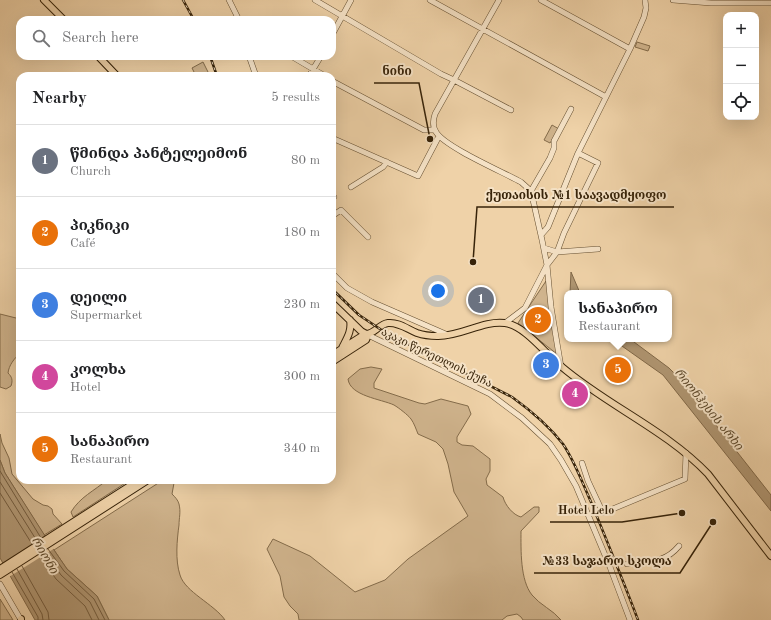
<!DOCTYPE html>
<html lang="en">
<head>
<meta charset="utf-8">
<style>
	body { margin:0; font-family:"Old Standard TT","Noto Serif Georgian",serif; background:#f2f2f2; color:#202124 }
	.controls { position:absolute; right:12px; top:12px; display:grid; overflow:hidden; border-radius:8px; box-shadow:0 4px 16px #0002 }
	.controls button { width:36px; height:36px; display:grid; place-items:center; padding:0; border:0; border-bottom:1px solid #e0e0e0; background:#fff; color:#202124; font:20px sans-serif }
	.you { position:absolute; left:438px; top:291px; width:14px; height:14px; margin:-10px; border:3px solid #fff; border-radius:50%; background:#1a73e8; box-shadow:0 0 0 6px #1a73e833 }
	.badge { display:grid; place-items:center; width:26px; height:26px; border-radius:50%; background:#db2777; color:#fff; font-size:13px; font-weight:700 }
	.pin { position:absolute; translate:-50% -50%; border:2px solid #fff; box-shadow:0 1px 4px #0006 }
	.popup { position:absolute; left:564px; top:290px; width:108px; height:52px; box-sizing:border-box; display:grid; place-content:center; border-radius:8px; background:#fff; filter:drop-shadow(0 1px 3px #0005); font-size:13px; white-space:nowrap; color:#757577 }
	.popup b { font-size:15px; color:#202124 }
	.popup::after { content:''; position:absolute; left:50%; top:100%; margin-left:-8px; border:8px solid transparent; border-top-color:#fff }
	.list { margin:0; padding:0; list-style:none }
	h2 { display:flex; justify-content:space-between; align-items:center; height:52px; margin:0; padding:0 16px; font-size:17px }
	h2 small { font-size:13px; font-weight:400; color:#757577 }
	.list li { display:grid; grid-template-columns:26px 1fr auto; gap:12px; align-items:center; box-sizing:border-box; height:72px; padding:0 16px; border-top:1px solid #e0e0e0 }
	.list b { display:block; font-size:15px; white-space:nowrap }
	.list p { margin:0; font-size:13px; white-space:nowrap; color:#757577 }
	.list em { font-size:13px; font-style:normal; color:#757577 }
	.icon { flex:none; width:22px; height:22px; fill:none; stroke:currentColor; stroke-width:2; stroke-linecap:round; stroke-linejoin:round }
	.map { position:relative; flex:none; width:771px; height:620px; overflow:hidden }
	.search { position:absolute; background:#fff; box-shadow:0 4px 16px #0002; left:16px; top:16px; width:320px; height:44px; display:flex; align-items:center; gap:10px; box-sizing:border-box; padding:0 14px; border-radius:12px; color:#757577; font-size:15px }
	.panel { position:absolute; background:#fff; box-shadow:0 4px 16px #0002; left:16px; top:72px; width:320px; height:412px; border-radius:12px }
	.map>svg:first-child { display:block }
	.green { fill:#d0b48d; stroke:#846c4b }
	.water { fill:#b09672; stroke:#806848 }
	.pier { fill:#efd2a8 }
	.lines { fill:none; stroke-linecap:round; stroke-linejoin:round }
	.shore { stroke:#745c3e; stroke-width:1 }
	.minor-casing { stroke:#654f31; stroke-width:6 }
	.major-casing { stroke:#372309; stroke-width:8 }
	.minor { stroke:#f5e2c6; stroke-width:5 }
	.major { stroke:#efd2a8; stroke-width:6 }
	.rail-casing { stroke:#372309; stroke-width:2.5 }
	.rail { stroke:#f5e2c6; stroke-width:1; stroke-dasharray:3; stroke-linecap:butt }
	.labels { text-anchor:middle; stroke-width:4; stroke-linejoin:round; paint-order:stroke }
	.street-label { font-size:11px; fill:#372309; stroke:#f5e2c6 }
	.water-label { font-size:12px; font-style:italic; fill:#5b4628; stroke:#f5e2c6 }
	.leader { fill:none; stroke:#372309; stroke-width:1.5 }
	.callout-dot { fill:#372309; stroke:#f5e2c6; stroke-width:1.5 }
	.callout-label { font-size:12px; text-anchor:middle; font-weight:bold; fill:#372309; stroke:#f5e2c6; stroke-width:4; stroke-linejoin:round; paint-order:stroke }
</style>
</head>
<body>
<div class="map">
<svg width="771" height="620" viewBox="0 0 771 620">
	<rect width="100%" height="100%" fill="#efd2a8"/>
	<filter id="stains"><feTurbulence type="fractalNoise" baseFrequency=".005" numOctaves="4"/><feColorMatrix values="0 0 0 0 .2 0 0 0 0 .09 0 0 0 0 .02 0 0 0 .5 -.17"/></filter>
	<radialGradient id="worn" r=".72"><stop offset=".6" stop-color="#630" stop-opacity="0"/><stop offset="1" stop-color="#630" stop-opacity=".3"/></radialGradient>
	<path class="green" d="M 637,42 L 650,46 L 648,51 L 635,47 Z
		M 203,62 L 210,76 L 196,76 L 192,68 Z
		M 552,125 L 559,129 L 550,143 L 544,140 Z
		M 546,281 L 558,355 L 518,323 Z
		M 0,314 L 20,319 L 20,353 C 14,359 9,365 8,373 C 12,377 13,380 11,386 L 6,389 L 0,387 Z
		M 371,367 L 382,369 L 374,383 L 374,388 L 419,403 L 425,404 L 441,399 L 468,406 L 471,414 L 457,437 L 457,442 L 462,445 L 473,446 L 490,459 L 490,471 L 486,479 L 487,485 L 503,497 C 505,505 513,515 521,517 L 534,507 L 539,507 L 539,512 L 521,531 C 521,550 520,580 532,595 C 540,605 553,610 561,620 L 523,620 L 521,617 L 517,614 L 507,616 L 502,620 L 299,620 L 298,614 L 290,606 L 284,597 L 280,576 L 267,549 L 273,539 L 310,556 L 355,592 L 385,580 L 408,559 L 468,516 L 454,492 L 448,464 L 443,449 L 436,442 L 418,434 C 416,429 414,423 411,419 C 408,415 399,408 394,405 C 381,399 350,396 348,379 L 360,369 Z
		M 0,434 L 2,443 L 9,458 L 12,474 L 33,499 L 43,505 L 48,506 L 52,509 L 53,514 L 62,524 L 44,535 L 5,473 L 0,460 Z
		M 107,480 L 130,480 L 73,517 L 71,512 C 80,497 94,491 107,480 Z
		M 163,480 L 179,480 L 174,483 L 172,494 C 175,497 178,500 179,504 C 181,512 179,518 179,525 C 177,540 175,560 180,575 C 185,592 214,604 225,620 L 109,620 L 97,596 L 67,569 L 54,550 Z
		M 0,599 L 13,620 L 0,620 Z"/>
	<path class="water" d="M 571,272 L 580,293 L 570,293 Z
		M 612,339 L 630,339 L 669,368 L 679,378 L 771,495 L 771,511 L 663,375 Z
		M 0,460 L 5,473 L 54,550 L 67,569 L 97,596 L 109,620 L 35,620 L 0,558 Z"/>
	<path class="pier" d="M 47,536 L 55,548 L 9,577 L 2,565 Z"/>
	<g class="lines">
		<path class="shore" d="M 0,471 L 41,538
			M 0,482 L 37,541
			M 0,493 L 32,544
			M 48,549 L 64,571 L 94,599 L 105,620
			M 44,551 L 61,575 L 90,602 L 99,620
			M 39,555 L 56,579 L 85,606 L 92,620
			M 22,566 L 48,612 L 49,620
			M 17,569 L 42,614 L 43,620
			M 12,572 L 38,617 L 38,620"/>
		<defs>
			<path id="minor" d="M 229,0 L 239,20
				M 315,0 L 441,74 L 454,80 L 511,110
				M 430,0 L 606,97
				M 499,0 L 435,114 C 433,120 432,126 436,132 C 445,147 503,172 521,182 L 531,191 L 542,240 L 547,265 L 551,307 L 561,367
				M 541,0 L 630,49
				M 673,0 L 711,3 L 771,3
				M 279,19 L 282,20
				M 332,35 L 351,0
				M 249,56 L 256,76
				M 291,56 L 325,76
				M 309,76 L 321,56
				M 332,81 L 424,130 L 435,130
				M 332,138 L 418,176 L 439,136
				M 351,187 L 383,167 L 387,162
				M 531,191 L 550,158 L 554,148 L 554,141 L 571,109
				M 332,199 L 334,197
				M 332,216 L 341,210 L 368,237
				M 541,235 L 548,227 L 578,153 L 630,49 L 644,17 L 646,8 L 645,0
				M 544,248 L 557,252 L 564,233 L 598,163 L 578,153
				M 332,273 L 347,288 L 372,302 L 448,335
				M 505,323 L 525,308 L 547,265 L 557,252 L 598,249
				M 368,335 L 490,394 L 522,418 L 550,444 L 561,460 L 576,486 L 610,567 L 630,620
				M 582,463 L 588,481 L 603,513 L 685,479 L 686,453
				M 627,564 C 648,561 664,564 679,546
				M 0,584 L 21,620"/>
			<path id="major" d="M 44,0 L 64,20
				M 98,56 L 117,76
				M 332,303 L 361,331 L 368,335
				M 342,348 C 347,338 352,331 350,320
				M 332,355 L 365,334 C 374,335 379,324 388,323 C 399,322 407,329 417,333 C 423,335 431,336 437,336 C 460,337 483,320 505,323 C 526,326 546,355 562,367 C 608,406 666,430 708,474 L 771,556
				M 332,362 L 366,340 L 368,335
				M 0,569 L 139,480
				M 0,575 L 148,480
				M 21,620 L 21,619"/>
		</defs>
		<use href="#minor" class="minor-casing"/>
		<use href="#major" class="major-casing"/>
		<use href="#minor" class="minor"/>
		<use href="#major" class="major"/>
		<defs>
			<path id="rail" d="M 183,0 L 194,20
				M 210,56 L 217,76
				M 332,289 L 359,315 L 386,333 L 512,397 C 530,410 549,426 563,444 C 575,462 582,482 591,502 C 607,541 623,580 638,620"/>
		</defs>
		<use href="#rail" class="rail-casing"/>
		<use href="#rail" class="rail"/>
	</g>
	<g class="labels">
		<g class="street-label">
			<text transform="translate(437 357) rotate(26)" y="4">აკაკი წერეთლის ქუჩა</text>
		</g>
		<g class="water-label">
			<text transform="translate(709 409) rotate(51)" y="4">რიონჰესის არხი</text>
			<text transform="translate(45 555) rotate(60)" y="4">რიონი</text>
		</g>
	</g>
	<path class="leader" d="M430 139L419 83H374M473 262L477 207H674M682 513L622 522H550M713 522L680 573H534"/>
	<g class="callout-dot">
		<circle cx="430" cy="139" r="4"/>
		<circle cx="473" cy="262" r="4"/>
		<circle cx="682" cy="513" r="4"/>
		<circle cx="713" cy="522" r="4"/>
	</g>
	<g class="callout-label">
		<text x="397" y="75">ნინი</text>
		<text x="576" y="199">ქუთაისის №1 საავადმყოფო</text>
		<text x="586" y="514">Hotel Lelo</text>
		<text x="607" y="565">№33 საჯარო სკოლა</text>
	</g>
	<rect width="100%" height="100%" filter="url(#stains)"/>
	<rect width="100%" height="100%" fill="url(#worn)"/>
</svg>
<div class="controls">
<button>+</button>
<button>−</button>
<button><svg class="icon" aria-label="locate" viewBox="0 0 24 24"><circle cx="12" cy="12" r="6"/><path d="M12 2v4M12 18v4M2 12h4M18 12h4"/></svg></button>
</div>
<div class="you"></div>
<div class="pin badge" style="left:481px;top:300px;background:#6b7280">1</div>
<div class="pin badge" style="left:538px;top:320px;background:#e8710a">2</div>
<div class="pin badge" style="left:546px;top:365px;background:#3f7fe0">3</div>
<div class="pin badge" style="left:575px;top:394px;background:#d1479c">4</div>
<div class="pin badge" style="left:618px;top:370px;background:#e8710a">5</div>
<div class="popup"><b>სანაპირო</b>Restaurant</div>
<div class="search"><svg class="icon" aria-label="search" viewBox="0 0 24 24"><circle cx="10" cy="10" r="6"/><path d="M15 15l6 6"/></svg>Search here</div>
<section class="panel">
<h2>Nearby<small>5 results</small></h2>
<ul class="list">
<li><span class="badge" style="background:#6b7280">1</span><div><b>წმინდა პანტელეიმონ</b><p>Church</p></div><em>80 m</em></li>
<li><span class="badge" style="background:#e8710a">2</span><div><b>პიკნიკი</b><p>Café</p></div><em>180 m</em></li>
<li><span class="badge" style="background:#3f7fe0">3</span><div><b>დეილი</b><p>Supermarket</p></div><em>230 m</em></li>
<li><span class="badge" style="background:#d1479c">4</span><div><b>კოლხა</b><p>Hotel</p></div><em>300 m</em></li>
<li><span class="badge" style="background:#e8710a">5</span><div><b>სანაპირო</b><p>Restaurant</p></div><em>340 m</em></li>
</ul>
</section>
</div>
</body>
</html>
